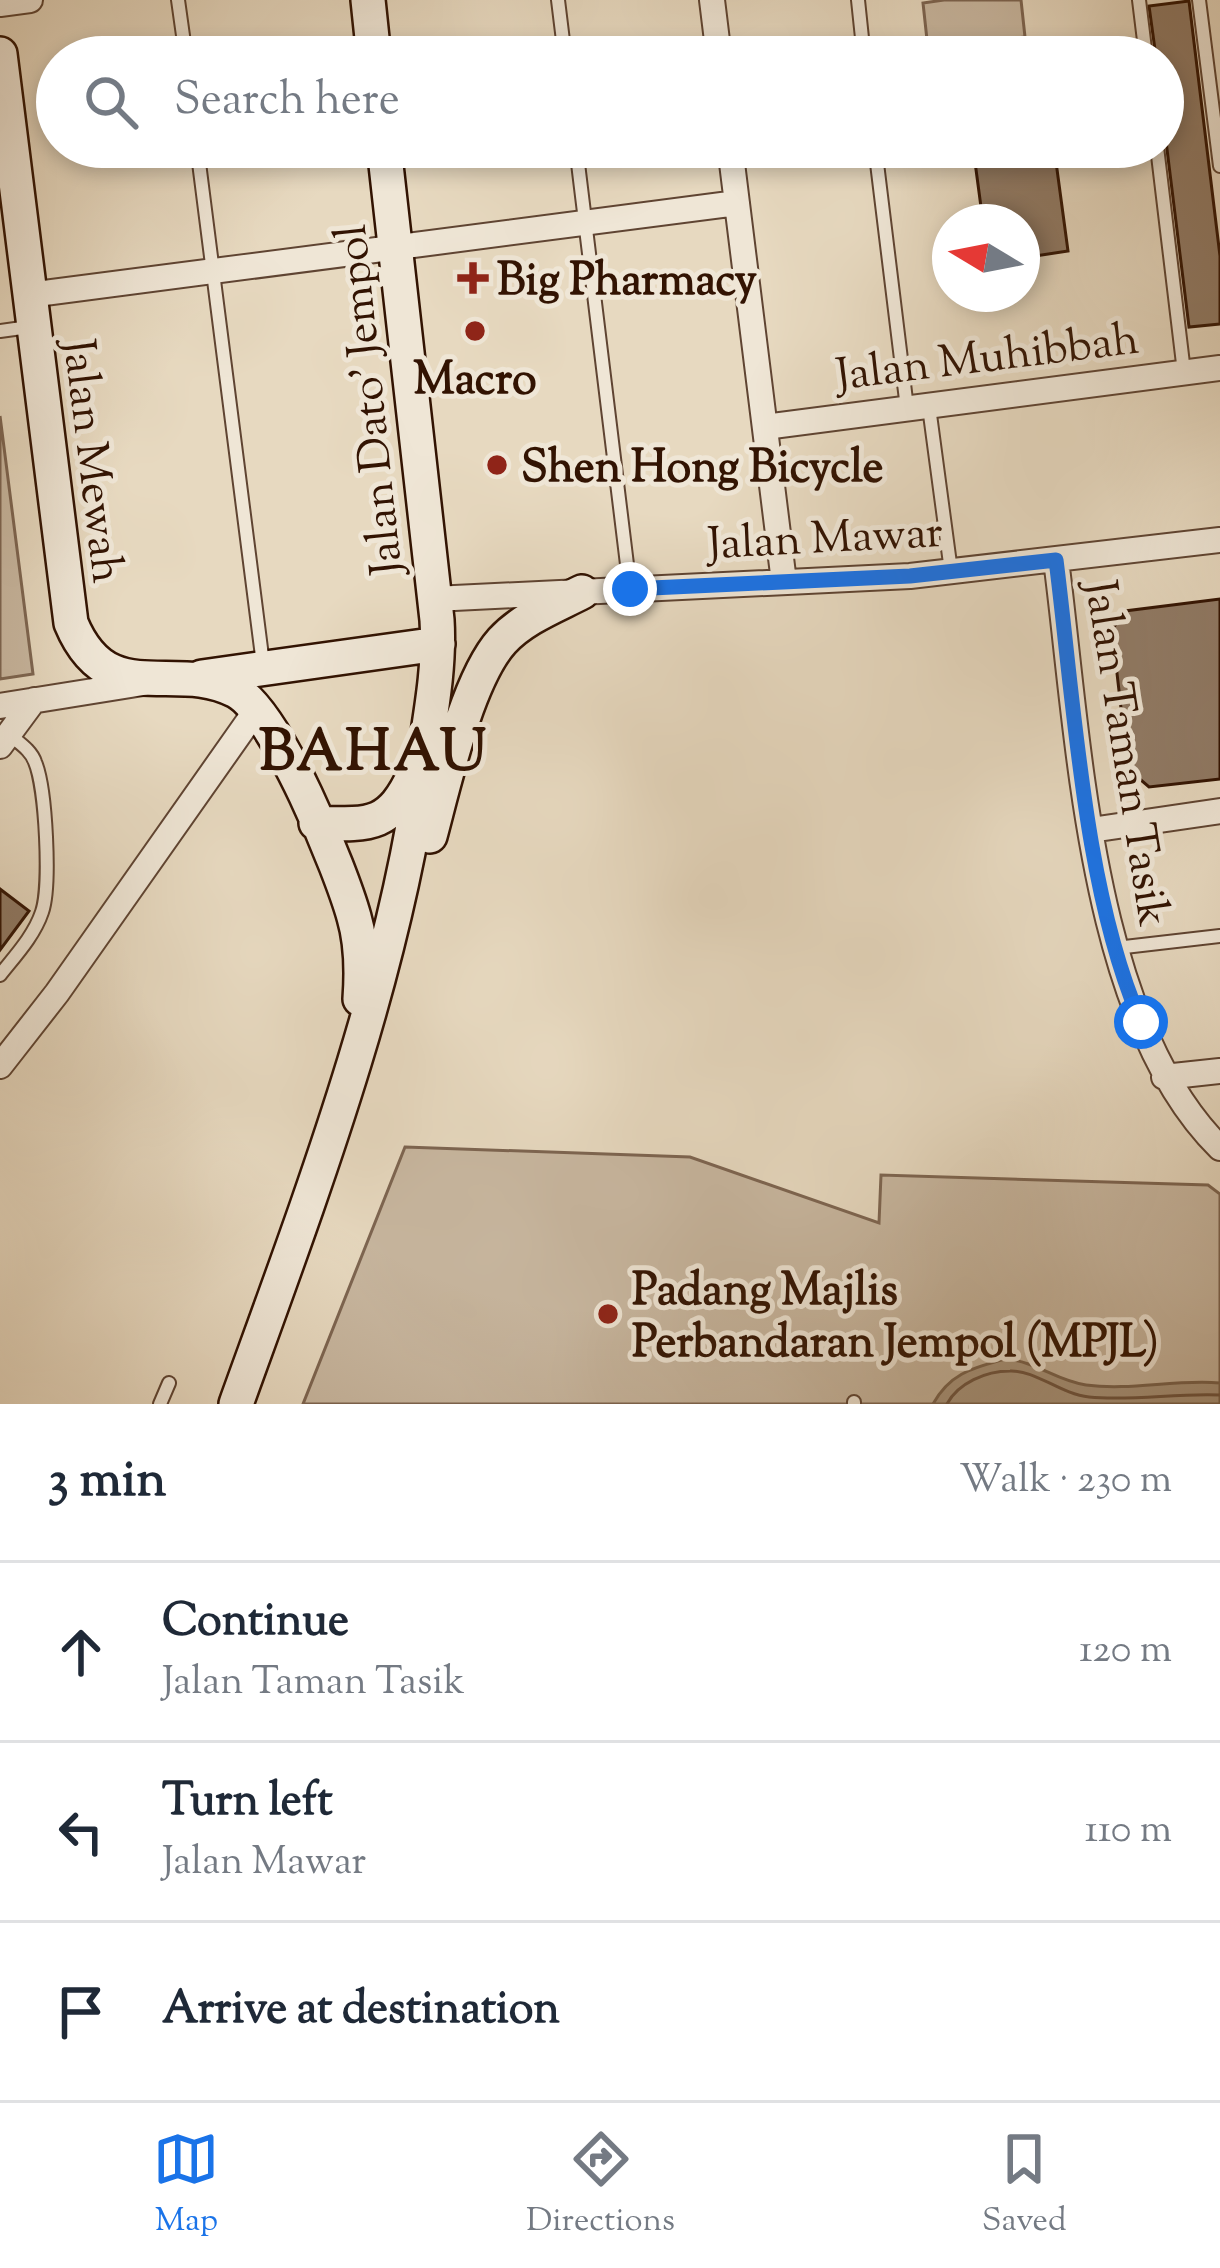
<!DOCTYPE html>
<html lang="en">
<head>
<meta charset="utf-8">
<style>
	body { margin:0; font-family:"Sorts Mill Goudy",serif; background:#f2f2f3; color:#1f2937 }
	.compass { position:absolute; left:932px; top:204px; width:108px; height:108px; border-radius:50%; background:#fff; box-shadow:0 6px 18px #0003; rotate:280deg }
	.stop { position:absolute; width:36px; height:36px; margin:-27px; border:9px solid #1a73e8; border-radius:50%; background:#fff }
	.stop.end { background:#1a73e8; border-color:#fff; box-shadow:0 3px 12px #0008 }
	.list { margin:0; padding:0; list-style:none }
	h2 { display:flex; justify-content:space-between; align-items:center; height:156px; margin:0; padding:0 48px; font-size:51px }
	h2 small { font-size:39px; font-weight:400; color:#747a83 }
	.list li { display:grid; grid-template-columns:78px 1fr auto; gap:36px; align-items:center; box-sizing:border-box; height:180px; padding:0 48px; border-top:3px solid #e0e1e3 }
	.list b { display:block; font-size:45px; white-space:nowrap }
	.list p { margin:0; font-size:39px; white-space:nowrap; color:#747a83 }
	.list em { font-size:39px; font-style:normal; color:#747a83 }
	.icon { flex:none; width:66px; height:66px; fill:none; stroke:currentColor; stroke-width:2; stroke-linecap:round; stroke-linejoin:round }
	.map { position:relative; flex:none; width:1220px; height:1404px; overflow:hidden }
	.search { position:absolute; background:#fff; box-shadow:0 6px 18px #0003; left:36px; right:36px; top:36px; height:132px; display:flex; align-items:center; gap:30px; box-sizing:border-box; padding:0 42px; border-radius:66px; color:#747a83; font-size:45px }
	.sheet { height:696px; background:#fff }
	nav { display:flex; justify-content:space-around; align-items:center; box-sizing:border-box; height:168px; border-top:3px solid #e0e1e3; background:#fff; font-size:33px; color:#747a83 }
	nav a { display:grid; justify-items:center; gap:6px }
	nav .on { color:#1a73e8 }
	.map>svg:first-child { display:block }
	.park { fill:#c8b7a0; stroke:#7d6551; stroke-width:3 }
	.water { fill:#a9967f; stroke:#79624d; stroke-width:3 }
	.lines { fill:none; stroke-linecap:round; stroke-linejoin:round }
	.shore { stroke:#6e5440; stroke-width:3 }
	.building { fill:#907a65; stroke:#321302; stroke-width:3 }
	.service-casing { stroke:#5f4432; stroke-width:16 }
	.minor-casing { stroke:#5f4432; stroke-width:28 }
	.secondary-casing { stroke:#321302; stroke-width:38 }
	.service { stroke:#efe6d6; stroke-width:12 }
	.minor { stroke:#efe6d6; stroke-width:24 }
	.secondary { stroke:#efe6d6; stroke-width:33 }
	.route { stroke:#1a73e8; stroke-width:15 }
	.poi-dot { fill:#8f2418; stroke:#efe6d6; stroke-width:4.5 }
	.labels { text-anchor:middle; stroke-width:10; stroke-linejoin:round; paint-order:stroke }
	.poi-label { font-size:45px; font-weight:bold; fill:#321302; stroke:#efe6d6; text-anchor:start }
	.street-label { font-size:45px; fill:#321302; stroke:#efe6d6 }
	.district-label { font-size:57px; font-weight:bold; letter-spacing:3px; fill:#321302; stroke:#efe6d6 }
</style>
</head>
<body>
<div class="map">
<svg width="1220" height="1404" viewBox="0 0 1220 1404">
	<rect width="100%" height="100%" fill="#e7d9c0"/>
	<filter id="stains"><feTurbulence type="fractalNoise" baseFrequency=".00167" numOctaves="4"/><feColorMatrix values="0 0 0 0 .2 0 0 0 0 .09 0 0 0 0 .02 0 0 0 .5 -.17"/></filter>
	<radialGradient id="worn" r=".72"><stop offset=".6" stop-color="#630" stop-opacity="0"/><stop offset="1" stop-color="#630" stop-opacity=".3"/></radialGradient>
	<path class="park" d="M 944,0 L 1021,0 L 1025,37 L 928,49 L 923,3 Z
		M 0,416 L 33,674 L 0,679 Z
		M 405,1147 L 690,1157 L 879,1223 L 881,1175 L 1208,1185 L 1220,1194 L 1220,1404 L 303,1404 Z"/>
	<path class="water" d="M 1005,1359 C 1036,1361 1056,1381 1086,1385 C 1131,1391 1175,1379 1220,1383 L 1220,1404 L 933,1404 C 950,1373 973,1368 1005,1359 Z"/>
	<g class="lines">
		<path class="shore" d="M 947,1404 C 958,1383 986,1371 1010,1371 C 1036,1370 1060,1394 1089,1397 C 1133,1401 1176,1393 1220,1395"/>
	</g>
	<path class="building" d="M 1189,1 L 1220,256 L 1220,324 L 1189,327 L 1163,117 L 1163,57 L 1156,57 L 1149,6 Z
		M 973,147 L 1054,147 L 1068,251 L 1022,258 L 1022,222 L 983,222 Z
		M 1220,599 L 1220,779 L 1149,787 L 1128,769 L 1112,630 L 1125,611 Z
		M 0,889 L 29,911 L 0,950 Z"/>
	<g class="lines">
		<defs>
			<path id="service" d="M 178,0 L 186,57
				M 558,0 L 565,57
				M 858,0 L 864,57
				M 1139,0 L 1146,57
				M 1199,0 L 1220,166
				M 197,147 L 263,664
				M 576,147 L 630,589
				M 875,147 L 907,408
				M 1157,147 L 1184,372
				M 0,331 L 29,327
				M 929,407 L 951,571
				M 1116,948 L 1220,936
				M 0,975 C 15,956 34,936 42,912 C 51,886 46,788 35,762 C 31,750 19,743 10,735
				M 160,1404 L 169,1383
				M 854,1404 L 854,1402"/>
			<path id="minor" d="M 712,0 L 719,57
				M 0,4 L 30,0
				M 730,147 L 784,582
				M 29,295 L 737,203
				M 765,427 L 1220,368
				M 1056,560 C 1079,735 1089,1019 1220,1148
				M 434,599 L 910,576 L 1220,540
				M 0,706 L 143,683
				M 0,746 L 34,700
				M 1091,830 L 1220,811
				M 0,1066 L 57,993 L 257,709
				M 1164,1077 L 1220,1071"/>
			<path id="secondary" d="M 368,0 L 374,57
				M 0,54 L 71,623 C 108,712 174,658 236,691 C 277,713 341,870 354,917 C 362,944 362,972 360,999
				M 202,677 L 438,644
				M 316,823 C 371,825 390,827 415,773
				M 430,836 C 444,784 467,680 502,641 C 523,618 555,606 582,592
				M 236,1404 C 311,1196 392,985 423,765 C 430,717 440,668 437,620 L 384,147"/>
		</defs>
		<use href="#service" class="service-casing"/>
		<use href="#minor" class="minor-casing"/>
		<use href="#secondary" class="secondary-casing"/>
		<use href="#service" class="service"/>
		<use href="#minor" class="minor"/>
		<use href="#secondary" class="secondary"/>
	</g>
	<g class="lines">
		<path class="route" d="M 630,589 L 910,576 L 1056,560 C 1074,701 1084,893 1141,1022"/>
	</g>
	<g class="poi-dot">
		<path d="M467 260h12v12h12v12h-12v12h-12v-12h-12v-12h12z"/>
		<circle cx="475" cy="331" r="12"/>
		<circle cx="497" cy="465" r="12"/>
		<circle cx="608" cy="1314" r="12"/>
	</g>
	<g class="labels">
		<g class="poi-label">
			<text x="497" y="294">Big Pharmacy</text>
			<text x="475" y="393" text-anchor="middle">Macro</text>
			<text x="521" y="481">Shen Hong Bicycle</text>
			<text x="632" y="1304">Padang Majlis<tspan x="632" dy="52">Perbandaran Jempol (MPJL)</tspan></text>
		</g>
		<g class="street-label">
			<text transform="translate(987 355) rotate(-7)" y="16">Jalan Muhibbah</text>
			<text transform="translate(367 400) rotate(-96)" y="16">Jalan Dato' Jempol</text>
			<text transform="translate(95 461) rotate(83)" y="16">Jalan Mewah</text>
			<text transform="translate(825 536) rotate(-3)" y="16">Jalan Mawar</text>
			<text transform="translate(1129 753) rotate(81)" y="16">Jalan Taman Tasik</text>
		</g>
		<g class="district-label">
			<text x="374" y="769">BAHAU</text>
		</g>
	</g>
	<rect width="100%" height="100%" filter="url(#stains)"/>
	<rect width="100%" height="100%" fill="url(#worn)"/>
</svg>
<svg class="compass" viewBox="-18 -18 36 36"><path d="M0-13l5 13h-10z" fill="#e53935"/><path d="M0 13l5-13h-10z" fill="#747a83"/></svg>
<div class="stop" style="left:1141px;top:1022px"></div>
<div class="stop end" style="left:630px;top:589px"></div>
<div class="search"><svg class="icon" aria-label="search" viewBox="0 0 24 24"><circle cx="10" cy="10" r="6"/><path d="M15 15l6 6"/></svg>Search here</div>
</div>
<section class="sheet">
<h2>3 min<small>Walk · 230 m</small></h2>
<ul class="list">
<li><svg class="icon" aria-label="ahead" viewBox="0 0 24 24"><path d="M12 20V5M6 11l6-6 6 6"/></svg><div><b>Continue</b><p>Jalan Taman Tasik</p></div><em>120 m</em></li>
<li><svg class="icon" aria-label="left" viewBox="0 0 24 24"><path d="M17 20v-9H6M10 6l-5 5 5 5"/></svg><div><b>Turn left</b><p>Jalan Mawar</p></div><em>110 m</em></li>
<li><svg class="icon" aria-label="arrive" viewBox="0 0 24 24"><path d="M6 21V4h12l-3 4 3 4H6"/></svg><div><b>Arrive at destination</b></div></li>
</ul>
</section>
<nav>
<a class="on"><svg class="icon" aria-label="map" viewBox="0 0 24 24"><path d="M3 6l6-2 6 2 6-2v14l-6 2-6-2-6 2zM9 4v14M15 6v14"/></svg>Map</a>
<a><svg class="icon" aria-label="directions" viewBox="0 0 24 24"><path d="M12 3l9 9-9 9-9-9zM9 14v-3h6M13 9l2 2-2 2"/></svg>Directions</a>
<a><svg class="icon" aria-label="saved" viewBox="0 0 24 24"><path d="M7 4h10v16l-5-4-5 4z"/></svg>Saved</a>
</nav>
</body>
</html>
